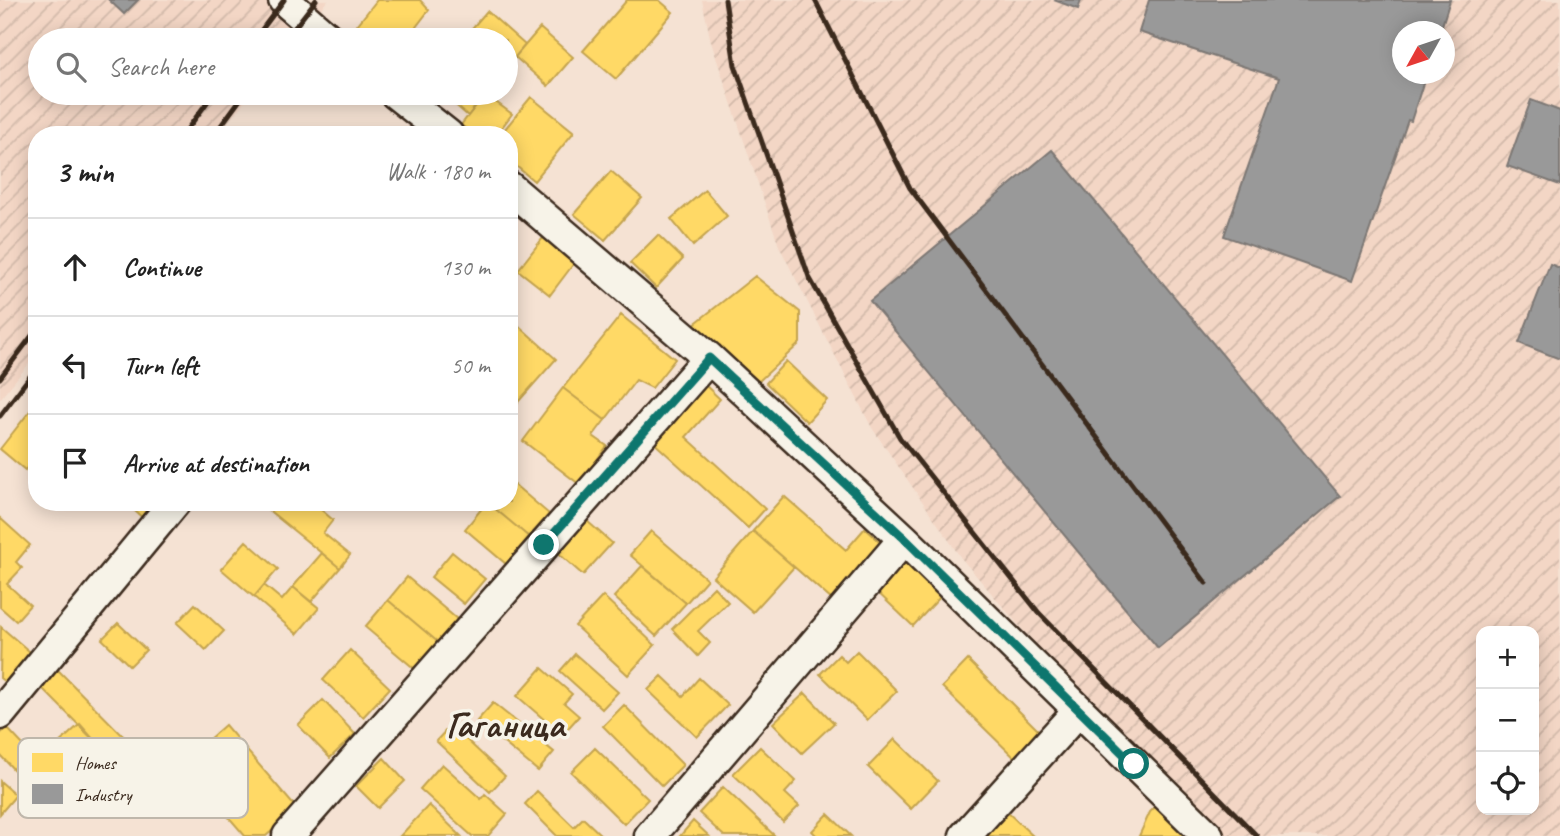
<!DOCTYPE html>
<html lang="en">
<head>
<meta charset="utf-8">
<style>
	body { margin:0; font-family:Caveat,sans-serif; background:#f6f6f6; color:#222 }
	.controls { position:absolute; right:21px; bottom:21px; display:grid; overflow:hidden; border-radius:14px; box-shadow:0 4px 18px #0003 }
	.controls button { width:63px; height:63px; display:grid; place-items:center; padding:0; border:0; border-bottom:2px solid #e0e0e0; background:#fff; color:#222; font:35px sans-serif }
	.compass { position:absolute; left:1392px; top:21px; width:63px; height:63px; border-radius:50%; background:#fff; box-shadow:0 4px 18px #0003; rotate:230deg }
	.stop { position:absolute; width:21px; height:21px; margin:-16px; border:5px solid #0f766e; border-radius:50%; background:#fff }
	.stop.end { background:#0f766e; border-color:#fff; box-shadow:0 2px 7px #0008 }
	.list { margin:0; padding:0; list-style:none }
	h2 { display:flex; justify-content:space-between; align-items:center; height:91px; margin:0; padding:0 28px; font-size:30px }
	h2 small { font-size:23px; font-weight:400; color:#767676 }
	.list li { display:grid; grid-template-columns:46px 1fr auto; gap:21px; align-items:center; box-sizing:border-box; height:98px; padding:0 28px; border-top:2px solid #e0e0e0 }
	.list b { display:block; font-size:26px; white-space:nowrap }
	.list em { font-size:23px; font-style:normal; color:#767676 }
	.icon { flex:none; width:38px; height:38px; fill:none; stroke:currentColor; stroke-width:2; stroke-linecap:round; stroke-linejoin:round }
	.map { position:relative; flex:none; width:1560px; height:836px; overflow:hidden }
	.search { position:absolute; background:#fff; box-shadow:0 4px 18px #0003; left:28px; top:28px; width:490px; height:77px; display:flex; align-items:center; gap:18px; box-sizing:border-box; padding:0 24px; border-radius:38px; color:#767676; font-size:26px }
	.panel { position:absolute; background:#fff; box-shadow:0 4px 18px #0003; left:28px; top:126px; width:490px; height:385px; border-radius:28px }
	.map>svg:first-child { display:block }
	.industrial { fill:url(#industrial-furrows); fill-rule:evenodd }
	.homes { fill:#ffd966; stroke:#c4a450; stroke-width:2 }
	.industry { fill:#999; stroke:#7d7874; stroke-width:2 }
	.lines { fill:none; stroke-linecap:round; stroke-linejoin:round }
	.minor-casing { stroke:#3b2a1e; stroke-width:35 }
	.minor { stroke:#f7f3e8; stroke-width:30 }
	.rail { stroke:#3b2a1e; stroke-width:5 }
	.route { stroke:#0f766e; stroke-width:9 }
	.labels { text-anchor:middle; stroke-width:7; stroke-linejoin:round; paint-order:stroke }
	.district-label { font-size:37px; font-weight:bold; fill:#3b2a1e; stroke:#f7f3e8 }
	.key { fill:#f7f3e8; stroke:#bfb7ab; stroke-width:2 }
	.key-label { font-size:19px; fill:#3b2a1e }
</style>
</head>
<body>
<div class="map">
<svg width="1560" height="836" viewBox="0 0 1560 836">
	<defs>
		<pattern id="industrial-furrows" width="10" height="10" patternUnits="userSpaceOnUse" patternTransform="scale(1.75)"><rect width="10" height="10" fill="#f3d6c5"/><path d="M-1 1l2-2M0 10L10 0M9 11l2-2" fill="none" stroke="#d1b8a9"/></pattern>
	</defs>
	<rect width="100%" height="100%" fill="#f5e2d3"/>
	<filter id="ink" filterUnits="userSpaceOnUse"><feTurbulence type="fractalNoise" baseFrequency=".0143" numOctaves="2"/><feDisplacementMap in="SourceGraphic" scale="14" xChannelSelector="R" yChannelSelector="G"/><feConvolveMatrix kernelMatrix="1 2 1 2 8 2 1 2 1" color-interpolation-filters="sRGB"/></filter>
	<g filter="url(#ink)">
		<path class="industrial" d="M 0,0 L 328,0 L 295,40 L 40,40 L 40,93 L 252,93 L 217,135 L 37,135 L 37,354 L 0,399 Z
			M 702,0 L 1560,0 L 1560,836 L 1213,836 L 1071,686 L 961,558 L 872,428 L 779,246 L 711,42 ZM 1402,32 L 1444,32 L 1444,74 L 1402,74 ZM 1481,631 L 1534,631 L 1534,810 L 1481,810 Z"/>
		<path class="homes" d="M 377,0 L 420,0 L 429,10 L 406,40 L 358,40 L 350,34 Z
			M 627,0 L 659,0 L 673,12 L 616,79 L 583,51 Z
			M 487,11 L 525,45 L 506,68 L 506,40 L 473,40 L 467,34 Z
			M 540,28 L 573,57 L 548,86 L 515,57 Z
			M 442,93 L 486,93 L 468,116 Z
			M 485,94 L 512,114 L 496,135 L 475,135 L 461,125 Z
			M 531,97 L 574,132 L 534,181 L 509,160 L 509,135 L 500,135 Z
			M 611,171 L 642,198 L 605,240 L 574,214 Z
			M 705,190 L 727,216 L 693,246 L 671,219 Z
			M 658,235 L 683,259 L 656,288 L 630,263 Z
			M 543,238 L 575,262 L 550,295 L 518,270 Z
			M 755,276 L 800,312 L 800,343 L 758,382 L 693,325 Z
			M 621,315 L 675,359 L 652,388 L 636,380 L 605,420 L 563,388 Z
			M 518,325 L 556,359 L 518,402 L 509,394 L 509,335 Z
			M 786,361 L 827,400 L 807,422 L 766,383 Z
			M 704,384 L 720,399 L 686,437 L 765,509 L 748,528 L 652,441 Z
			M 563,388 L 605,420 L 593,436 L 607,446 L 579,484 L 523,441 Z
			M 37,402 L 37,455 L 25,470 L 0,449 Z
			M 509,480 L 549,514 L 529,537 L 487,502 L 509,502 Z
			M 784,496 L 846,550 L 865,528 L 889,550 L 840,607 L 753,531 Z
			M 125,502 L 161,502 L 145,520 Z
			M 271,502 L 312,502 L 333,520 L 323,533 L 350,555 L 340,568 L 266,508 Z
			M 487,502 L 529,537 L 506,564 L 465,529 Z
			M 0,518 L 30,545 L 16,562 L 22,568 L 7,584 L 30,605 L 16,621 L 0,607 Z
			M 587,521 L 612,543 L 583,575 L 558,553 Z
			M 651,531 L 707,579 L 686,603 L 630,555 Z
			M 753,531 L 794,567 L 753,612 L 713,577 Z
			M 246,541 L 278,569 L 254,597 L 221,569 Z
			M 452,552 L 485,579 L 464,604 L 431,577 Z
			M 322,553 L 340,568 L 311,602 L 293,587 Z
			M 904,557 L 943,594 L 913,626 L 874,589 Z
			M 642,566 L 686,603 L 656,636 L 614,597 Z
			M 407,577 L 458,620 L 439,643 L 388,600 Z
			M 264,585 L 282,600 L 293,587 L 319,608 L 297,634 L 254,597 Z
			M 714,587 L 728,602 L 698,631 L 710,643 L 698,656 L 672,629 Z
			M 603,596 L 655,645 L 628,675 L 575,626 Z
			M 388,600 L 439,643 L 416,670 L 365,627 Z
			M 195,604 L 224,631 L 206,650 L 177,623 Z
			M 118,623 L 146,650 L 130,666 L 102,639 Z
			M 1,627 L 36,657 L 11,687 L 0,678 Z
			M 350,650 L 390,688 L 363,717 L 323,680 Z
			M 857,651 L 897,691 L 867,720 L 820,674 L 839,655 L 846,662 Z
			M 575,654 L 618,692 L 602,709 L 560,671 Z
			M 968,660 L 1044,736 L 1019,762 L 942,687 Z
			M 542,668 L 572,694 L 564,703 L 579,716 L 562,735 L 517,696 Z
			M 58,670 L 146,759 L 129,776 L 41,687 Z
			M 662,676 L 683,696 L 699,678 L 728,705 L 697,737 L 648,690 Z
			M 805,693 L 834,723 L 802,753 L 773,723 Z
			M 323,700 L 355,734 L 330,758 L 298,725 Z
			M 493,703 L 554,752 L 538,771 L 477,721 Z
			M 624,705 L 683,765 L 662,786 L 603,726 Z
			M 80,724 L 108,756 L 74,786 L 46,755 Z
			M 225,725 L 297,809 L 266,836 L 245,836 L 182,763 Z
			M 451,725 L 505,776 L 490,792 L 436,741 Z
			M 7,728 L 74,799 L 56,815 L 0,755 L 0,734 Z
			M 895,739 L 938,781 L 911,809 L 868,767 Z
			M 760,747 L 796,781 L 785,793 L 799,806 L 783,822 L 733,774 Z
			M 595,748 L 648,799 L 624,824 L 571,772 Z
			M 384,758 L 405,781 L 378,808 L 356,786 Z
			M 442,764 L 481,799 L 485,794 L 507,814 L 488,836 L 472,836 L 420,789 Z
			M 0,781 L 16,795 L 0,814 Z
			M 723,787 L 775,836 L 724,836 L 699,813 Z
			M 537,791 L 574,827 L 583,818 L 602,836 L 557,836 L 525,804 Z
			M 429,805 L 461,836 L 400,836 Z
			M 1157,805 L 1190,836 L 1139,836 L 1150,812 Z
			M 1005,810 L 1033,836 L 980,836 Z
			M 828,814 L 851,836 L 817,836 L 812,831 Z
			M 693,821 L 709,836 L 680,836 Z"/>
		<path class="industry" d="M 109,0 L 138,0 L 124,14 Z
			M 1054,0 L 1081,0 L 1078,9 Z
			M 1149,0 L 1450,0 L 1440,32 L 1402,32 L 1402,74 L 1426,74 L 1411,121 L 1408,120 L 1352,281 L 1224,236 L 1279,78 L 1139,32 Z
			M 1531,100 L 1560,111 L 1560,185 L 1507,166 Z
			M 1052,150 L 1340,496 L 1158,648 L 870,301 Z
			M 1550,264 L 1560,268 L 1560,359 L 1519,343 Z"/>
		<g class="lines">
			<defs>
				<path id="minor" d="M 284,0 L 330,40
					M 395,93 L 448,135
					M 509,187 L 709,358 L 904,539 L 1208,836
					M 0,714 L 175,502
					M 288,836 L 709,358
					M 650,836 L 904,539
					M 965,836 L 1079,710"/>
			</defs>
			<use href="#minor" class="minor-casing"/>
			<use href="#minor" class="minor"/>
			<path class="rail" d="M 725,0 L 735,65 L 809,277 L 900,438 L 1039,613 L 1257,836
				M 815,0 L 910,188 L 1206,583
				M 254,40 L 284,0
				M 285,40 L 316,0
				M 183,135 L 214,93
				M 214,135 L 245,93
				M 0,378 L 37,329
				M 0,416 L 37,367"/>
		</g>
	</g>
	<g class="lines" filter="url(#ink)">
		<path class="route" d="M 544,545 L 709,358 L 904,538 L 1134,764"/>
	</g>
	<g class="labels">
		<g class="district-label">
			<text x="505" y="737">Гаганица</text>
		</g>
	</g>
	<rect x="18" y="738" width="230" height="80" rx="10" class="key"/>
	<rect x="32" y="753" width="31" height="19" fill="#ffd966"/>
	<rect x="32" y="784" width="31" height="20" fill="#999"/>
	<g class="key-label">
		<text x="75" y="769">Homes</text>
		<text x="75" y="801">Industry</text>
	</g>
</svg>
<div class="controls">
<button>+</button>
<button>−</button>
<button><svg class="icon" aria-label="locate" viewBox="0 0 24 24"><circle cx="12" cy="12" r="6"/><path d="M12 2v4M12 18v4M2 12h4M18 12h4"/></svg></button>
</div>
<svg class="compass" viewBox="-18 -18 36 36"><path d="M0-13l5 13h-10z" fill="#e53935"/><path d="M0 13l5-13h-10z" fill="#767676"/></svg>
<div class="stop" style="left:1134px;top:764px"></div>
<div class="stop end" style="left:544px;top:545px"></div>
<div class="search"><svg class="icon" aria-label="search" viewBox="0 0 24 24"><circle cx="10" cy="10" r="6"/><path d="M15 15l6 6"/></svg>Search here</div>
<section class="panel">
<h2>3 min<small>Walk · 180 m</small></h2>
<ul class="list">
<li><svg class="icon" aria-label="ahead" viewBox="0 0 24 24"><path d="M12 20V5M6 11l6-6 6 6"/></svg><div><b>Continue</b></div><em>130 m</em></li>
<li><svg class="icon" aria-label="left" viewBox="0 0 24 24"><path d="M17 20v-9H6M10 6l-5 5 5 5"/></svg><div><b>Turn left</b></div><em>50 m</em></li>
<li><svg class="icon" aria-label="arrive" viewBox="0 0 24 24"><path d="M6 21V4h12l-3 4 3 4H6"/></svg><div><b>Arrive at destination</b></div></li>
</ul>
</section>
</div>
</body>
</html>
